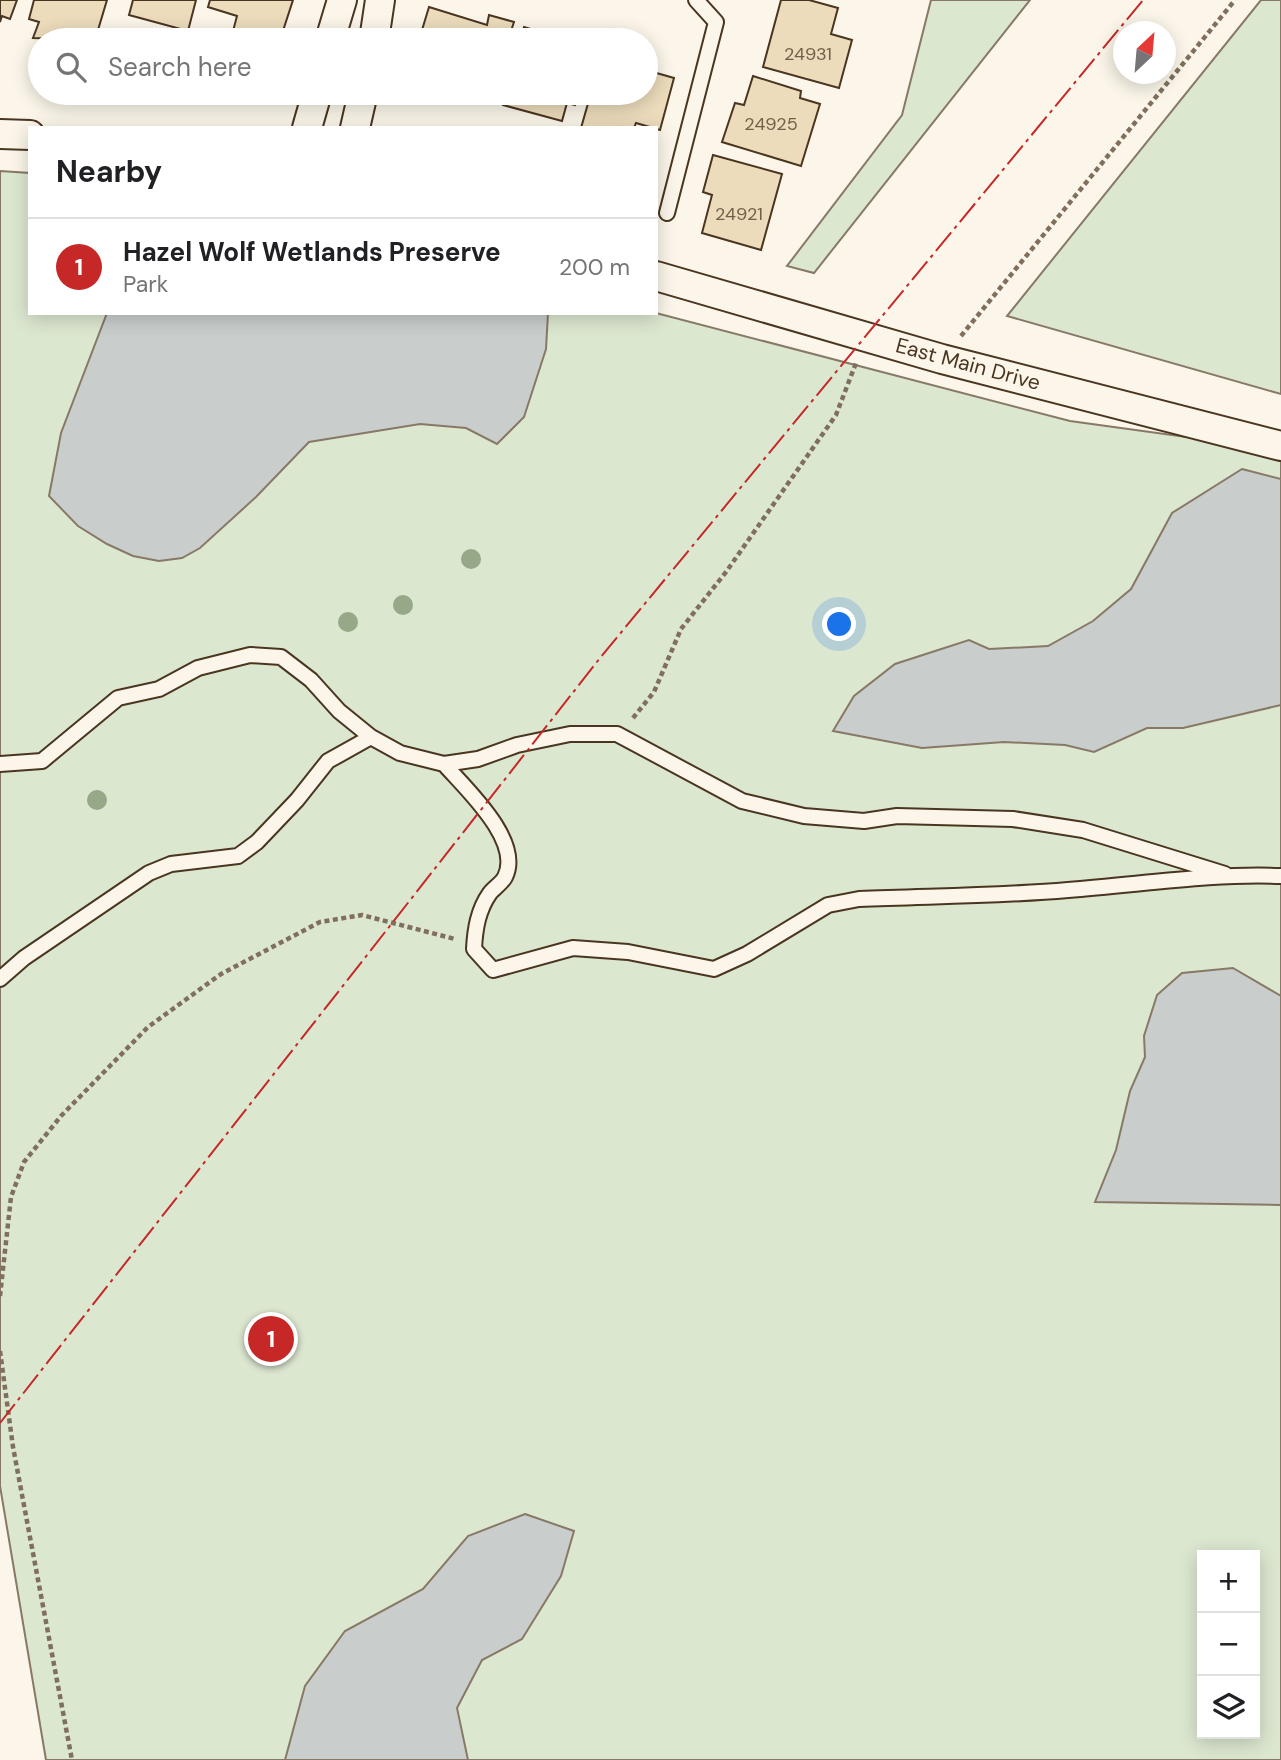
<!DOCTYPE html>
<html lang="en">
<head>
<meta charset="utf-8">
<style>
	body { margin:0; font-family:"DM Sans",sans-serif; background:#f2f2f2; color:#202124 }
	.controls { position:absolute; right:21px; bottom:21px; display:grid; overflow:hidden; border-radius:0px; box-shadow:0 4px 18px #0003 }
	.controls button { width:63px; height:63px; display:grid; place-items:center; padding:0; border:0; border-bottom:2px solid #e0e0e0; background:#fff; color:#202124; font:35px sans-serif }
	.compass { position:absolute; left:1113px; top:21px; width:63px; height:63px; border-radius:50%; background:#fff; box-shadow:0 4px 18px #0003; rotate:26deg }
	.you { position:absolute; left:840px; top:625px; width:24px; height:24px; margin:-18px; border:5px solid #fff; border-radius:50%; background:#1a73e8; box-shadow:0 0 0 10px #1a73e833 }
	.badge { display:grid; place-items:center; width:46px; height:46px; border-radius:50%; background:#c62828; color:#fff; font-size:23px; font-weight:700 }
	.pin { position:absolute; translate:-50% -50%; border:4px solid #fff; box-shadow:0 2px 7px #0006 }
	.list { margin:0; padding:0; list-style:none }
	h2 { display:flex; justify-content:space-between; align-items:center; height:91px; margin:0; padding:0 28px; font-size:30px }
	h2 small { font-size:23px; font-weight:400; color:#757577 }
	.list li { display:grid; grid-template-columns:46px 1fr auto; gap:21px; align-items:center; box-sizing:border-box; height:98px; padding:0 28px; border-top:2px solid #e0e0e0 }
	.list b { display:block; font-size:26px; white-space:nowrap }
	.list p { margin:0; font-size:23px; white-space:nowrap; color:#757577 }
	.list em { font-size:23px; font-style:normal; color:#757577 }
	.icon { flex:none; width:38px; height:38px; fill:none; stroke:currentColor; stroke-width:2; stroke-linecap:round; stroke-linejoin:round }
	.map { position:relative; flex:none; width:1281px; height:1760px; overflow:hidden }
	.search { position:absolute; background:#fff; box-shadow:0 4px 18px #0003; left:28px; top:28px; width:630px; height:77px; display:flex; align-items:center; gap:18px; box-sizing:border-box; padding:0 24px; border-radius:38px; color:#757577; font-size:26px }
	.panel { position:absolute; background:#fff; box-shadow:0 4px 18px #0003; left:28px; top:126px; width:630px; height:189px; border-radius:0px }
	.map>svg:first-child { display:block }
	.green { fill:#dce7d0; stroke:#887966; stroke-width:2; fill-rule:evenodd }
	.water { fill:#c9cecd; stroke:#887966; stroke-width:2 }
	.building { fill:#ecdcbc; stroke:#4a3520; stroke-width:2 }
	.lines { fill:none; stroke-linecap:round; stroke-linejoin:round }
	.service-casing { stroke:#4a3520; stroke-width:18 }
	.minor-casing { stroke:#4a3520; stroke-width:32 }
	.path { stroke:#7f6f5c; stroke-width:4.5; stroke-dasharray:5 3.5; stroke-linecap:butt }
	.service { stroke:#fbf6e9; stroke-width:14 }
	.minor { stroke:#fbf6e9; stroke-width:28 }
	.power { stroke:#c62828; stroke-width:2; stroke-dasharray:24 5 3.5 5; stroke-linecap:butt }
	.tree { fill:#96a887 }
	.labels { text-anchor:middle; stroke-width:5; stroke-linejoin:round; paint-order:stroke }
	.number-label { font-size:18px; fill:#725f47 }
	.street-label { font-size:21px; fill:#4a3520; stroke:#fbf6e9 }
</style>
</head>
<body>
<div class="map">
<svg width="1281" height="1760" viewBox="0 0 1281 1760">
	<rect width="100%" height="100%" fill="#fbf6e9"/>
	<path class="green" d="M 931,0 L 1030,0 L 814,273 L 787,266 L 902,115 Z
		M 1261,0 L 1281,0 L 1281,394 L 1007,316 Z
		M 0,171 L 30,173 L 30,313 L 656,313 L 1070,421 L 1281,450 L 1281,1760 L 46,1760 L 0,1486 ZM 1202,1555 L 1255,1555 L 1255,1734 L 1202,1734 Z"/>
	<path class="water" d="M 107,313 L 548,313 L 546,349 L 524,417 L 497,444 L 466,428 L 420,424 L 309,442 L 256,497 L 200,548 L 182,558 L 159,561 L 133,556 L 107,544 L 78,526 L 49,496 L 61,433 Z
		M 1242,469 L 1281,479 L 1281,705 L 1183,728 L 1147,728 L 1094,752 L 1065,745 L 1004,742 L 922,748 L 833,731 L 854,696 L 895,664 L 969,640 L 989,649 L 1048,646 L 1093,621 L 1131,589 L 1172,513 Z
		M 1233,968 L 1281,996 L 1281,1205 L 1095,1202 L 1116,1150 L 1130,1091 L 1145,1057 L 1144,1036 L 1157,995 L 1182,973 Z
		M 525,1514 L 574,1531 L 561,1576 L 522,1639 L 482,1660 L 457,1708 L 468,1760 L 285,1760 L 305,1686 L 345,1631 L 423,1589 L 468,1536 Z"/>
	<path class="building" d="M 0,0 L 17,0 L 10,19 L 2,16 L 0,22 Z
		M 34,0 L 107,0 L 95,40 L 33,38 L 39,22 L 29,19 Z
		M 133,0 L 196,0 L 188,31 L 129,15 Z
		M 210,0 L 293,0 L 280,40 L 248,40 L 232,35 L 237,16 L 208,7 Z
		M 781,0 L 809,0 L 838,8 L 831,34 L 852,40 L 839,88 L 763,67 Z
		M 429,7 L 487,25 L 489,15 L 514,22 L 508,40 L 419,40 Z
		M 524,27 L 564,39 L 564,40 L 520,40 Z
		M 646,70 L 674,78 L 660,130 L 636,123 L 634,128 L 581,128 L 591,93 L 646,93 Z
		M 753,76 L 801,91 L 800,98 L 820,104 L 801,166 L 722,142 L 735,103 L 744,105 Z
		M 506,93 L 579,93 L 575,105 L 567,103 L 562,121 L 503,105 Z
		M 713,155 L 782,174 L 761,250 L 702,233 L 712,195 L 703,192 Z"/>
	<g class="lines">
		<defs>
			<path id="service" d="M 667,213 L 716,22 L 696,0
				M 0,764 L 42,761 L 118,698 L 159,689 L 198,668 L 250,655 L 281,657 L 311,680 L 339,711 L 371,737 L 400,753 L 444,764
				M 1225,874 L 1083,830 L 1013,819 L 897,816 L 864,821 L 804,816 L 742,801 L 617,734 L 570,734 L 517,745 L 478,759 L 444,764 C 466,789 523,841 505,877 C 502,883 494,888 490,893 C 478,910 475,929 474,949 L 493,970 L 573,948 L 628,952 L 714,969 L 747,954 L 828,905 L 859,899 C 929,896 999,896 1068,890 C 1139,885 1210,873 1281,876
				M 0,979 L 24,958 L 149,873 L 171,864 L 238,856 L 257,842 L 297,800 L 328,761 L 371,737"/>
			<path id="minor" d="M 330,40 L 342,0
				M 374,40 L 380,0
				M 307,128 L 317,93
				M 355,128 L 363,93
				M 0,134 L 30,135
				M 656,276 L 942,359 L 1281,446"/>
		</defs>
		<use href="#service" class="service-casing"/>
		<use href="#minor" class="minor-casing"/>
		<path class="path" d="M 961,336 L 1235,0
			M 633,718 L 654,692 L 681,629 L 726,572 L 836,415 L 856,363
			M 0,1296 L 11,1197 L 24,1162 L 61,1116 L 148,1027 L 221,974 L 320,922 L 362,915 L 455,939
			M 0,1351 L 13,1447 L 72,1760"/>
		<use href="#service" class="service"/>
		<use href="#minor" class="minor"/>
		<path class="power" d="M 0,1423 L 600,658 L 1143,0"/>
	</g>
	<g class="tree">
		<circle cx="471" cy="559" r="10"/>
		<circle cx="403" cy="605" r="10"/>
		<circle cx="348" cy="622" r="10"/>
		<circle cx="97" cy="800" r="10"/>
	</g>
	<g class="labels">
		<g class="number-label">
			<text x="808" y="60">24931</text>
			<text x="771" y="130">24925</text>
			<text x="739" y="220">24921</text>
		</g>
		<g class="street-label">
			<text transform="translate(968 364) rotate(15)" y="7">East Main Drive</text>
		</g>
	</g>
</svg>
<div class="controls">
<button>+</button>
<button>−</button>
<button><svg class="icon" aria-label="layers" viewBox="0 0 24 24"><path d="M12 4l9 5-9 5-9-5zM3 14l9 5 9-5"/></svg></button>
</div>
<svg class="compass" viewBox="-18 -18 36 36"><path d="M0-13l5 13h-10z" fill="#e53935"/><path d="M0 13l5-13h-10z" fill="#757577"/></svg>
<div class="you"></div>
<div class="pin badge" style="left:271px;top:1339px">1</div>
<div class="search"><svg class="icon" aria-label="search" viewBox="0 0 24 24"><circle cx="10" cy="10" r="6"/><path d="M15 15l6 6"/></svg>Search here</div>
<section class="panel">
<h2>Nearby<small></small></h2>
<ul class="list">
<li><span class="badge">1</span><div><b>Hazel Wolf Wetlands Preserve</b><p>Park</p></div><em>200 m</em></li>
</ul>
</section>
</div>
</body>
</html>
